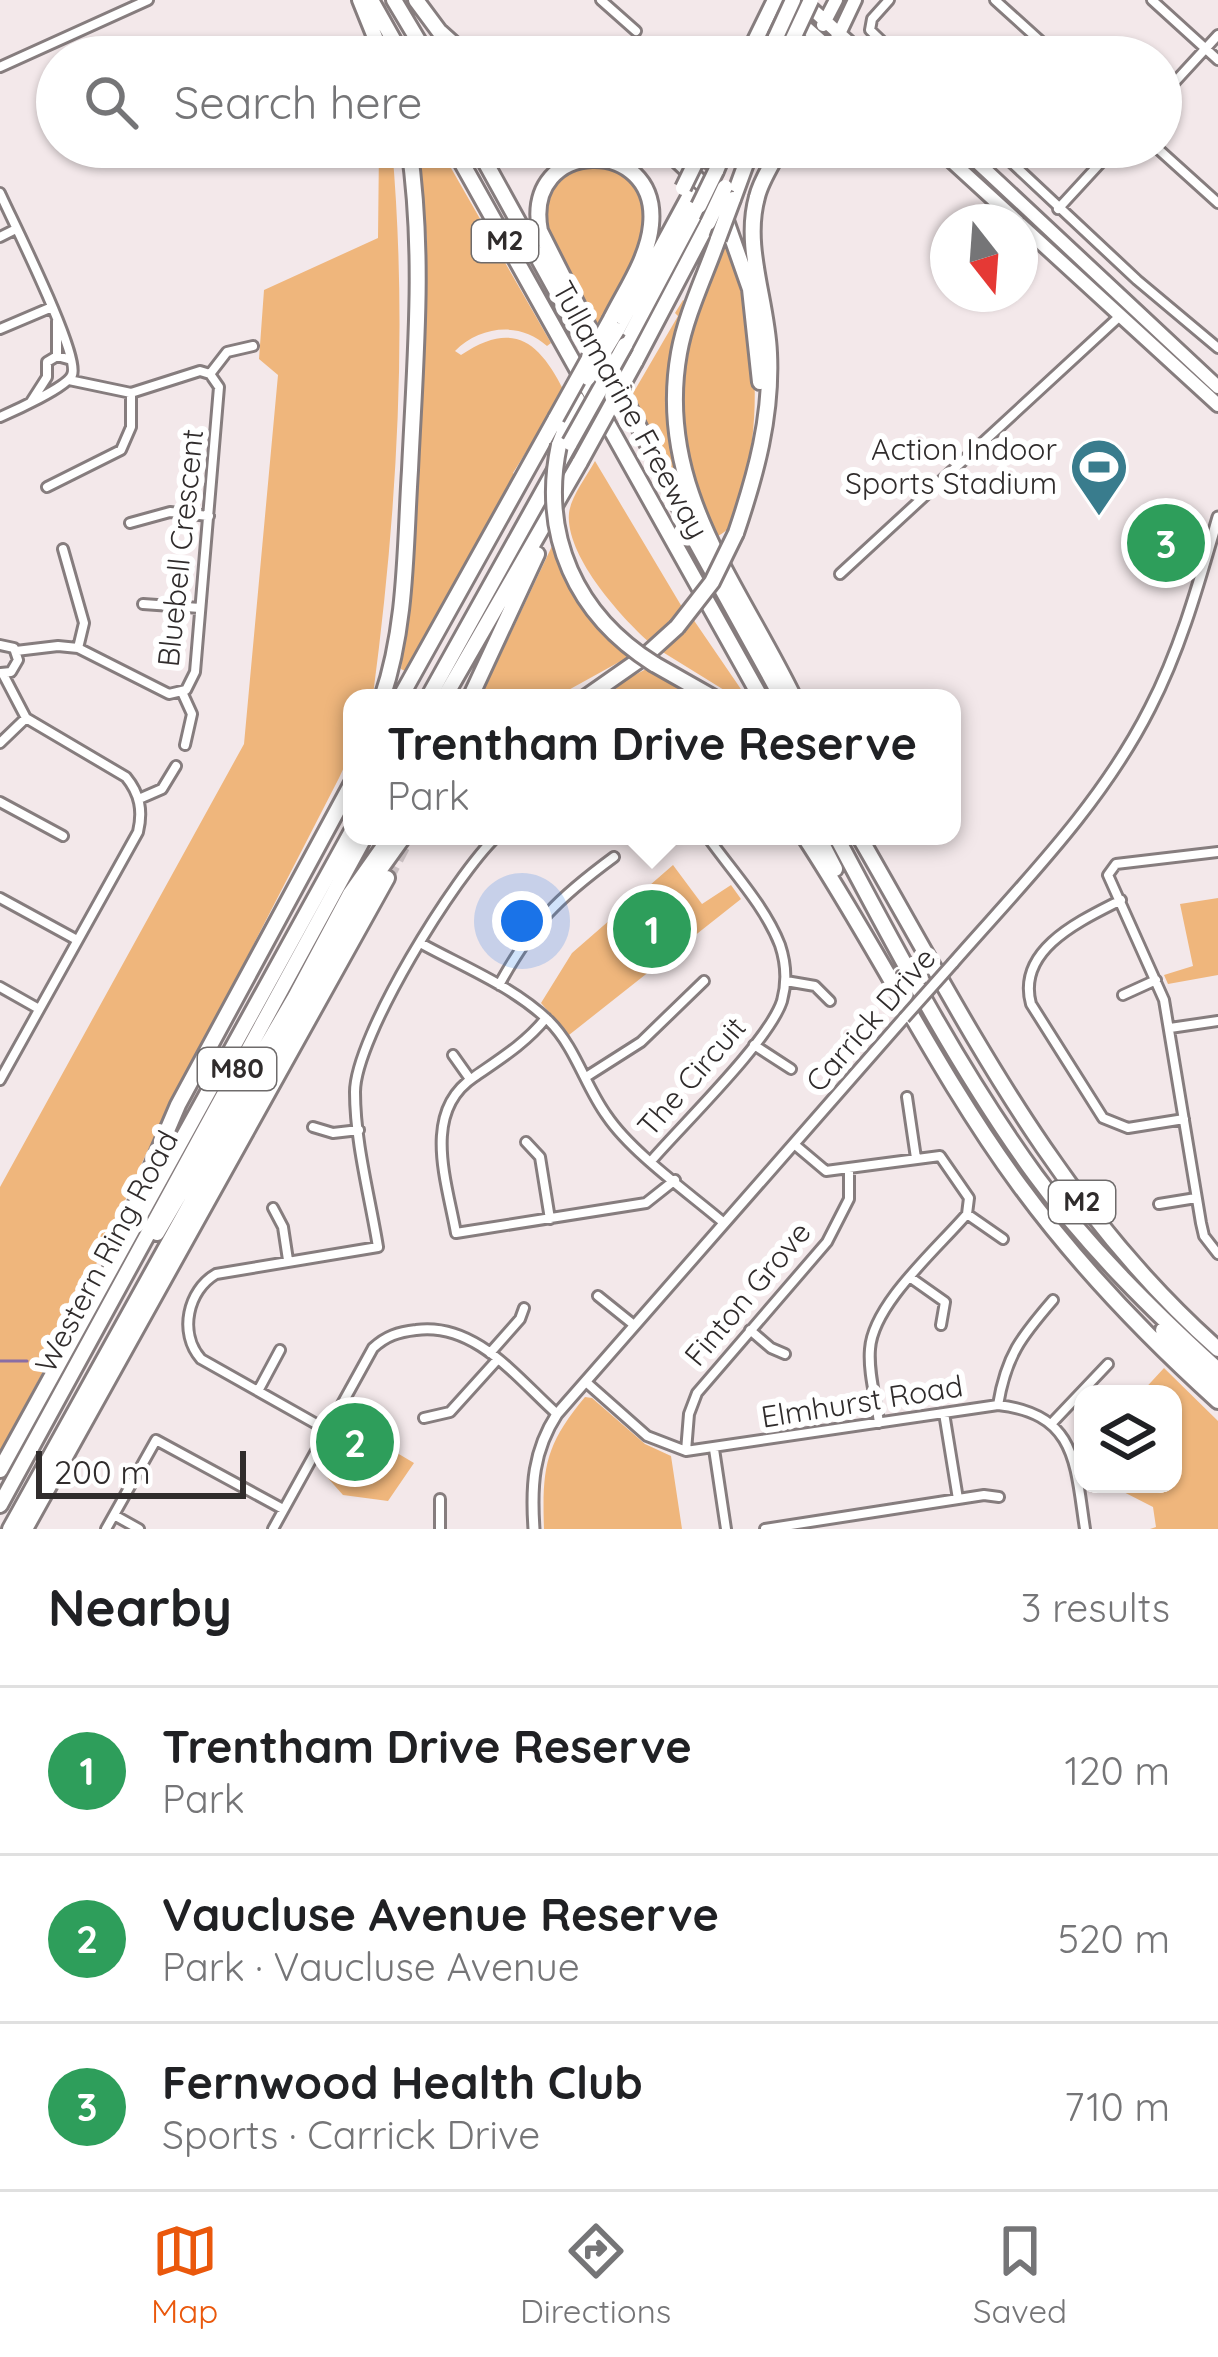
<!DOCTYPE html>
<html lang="en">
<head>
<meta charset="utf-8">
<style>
	body { margin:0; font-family:Quicksand,sans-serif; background:#f6f6f6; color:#202124 }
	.controls { position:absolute; right:36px; bottom:36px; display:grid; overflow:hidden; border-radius:24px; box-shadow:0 3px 9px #0004 }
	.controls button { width:108px; height:108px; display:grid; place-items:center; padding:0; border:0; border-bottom:3px solid #e0e0e0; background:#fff; color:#202124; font:60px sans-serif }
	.compass { position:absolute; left:930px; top:204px; width:108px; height:108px; border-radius:50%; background:#fff; box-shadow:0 3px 9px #0004; rotate:163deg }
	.scale { position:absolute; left:36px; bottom:30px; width:210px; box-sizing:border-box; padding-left:12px; border:6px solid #302c2c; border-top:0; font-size:33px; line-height:42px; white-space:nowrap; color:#302c2c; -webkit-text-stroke:9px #fff; paint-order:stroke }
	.you { position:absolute; left:522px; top:921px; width:42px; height:42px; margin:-30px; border:9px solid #fff; border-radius:50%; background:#1a73e8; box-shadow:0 0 0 18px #1a73e833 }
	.badge { display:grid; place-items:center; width:78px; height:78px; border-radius:50%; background:#ea580c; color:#fff; font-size:39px; font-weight:700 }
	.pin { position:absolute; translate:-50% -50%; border:6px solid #fff; box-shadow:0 3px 12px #0006 }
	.popup { position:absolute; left:343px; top:689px; width:618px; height:156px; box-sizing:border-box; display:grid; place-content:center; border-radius:24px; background:#fff; filter:drop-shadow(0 3px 9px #0005); font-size:39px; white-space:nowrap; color:#757577 }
	.popup b { font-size:45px; color:#202124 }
	.popup::after { content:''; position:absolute; left:50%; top:100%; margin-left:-24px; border:24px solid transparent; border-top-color:#fff }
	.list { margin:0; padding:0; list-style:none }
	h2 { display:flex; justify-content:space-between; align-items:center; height:156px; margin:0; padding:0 48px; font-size:51px }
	h2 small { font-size:39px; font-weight:400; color:#757577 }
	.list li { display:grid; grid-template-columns:78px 1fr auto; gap:36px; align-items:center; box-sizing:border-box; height:168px; padding:0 48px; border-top:3px solid #e0e0e0 }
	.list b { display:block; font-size:45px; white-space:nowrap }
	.list p { margin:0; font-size:39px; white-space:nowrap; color:#757577 }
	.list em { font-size:39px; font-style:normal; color:#757577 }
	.icon { flex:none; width:66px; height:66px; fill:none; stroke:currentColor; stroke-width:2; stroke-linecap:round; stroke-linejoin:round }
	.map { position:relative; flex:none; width:1218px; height:1529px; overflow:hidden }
	.search { position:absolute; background:#fff; box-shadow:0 3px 9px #0004; left:36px; right:36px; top:36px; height:132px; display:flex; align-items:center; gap:30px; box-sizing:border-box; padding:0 42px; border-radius:66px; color:#757577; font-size:45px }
	.sheet { height:660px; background:#fff }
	nav { display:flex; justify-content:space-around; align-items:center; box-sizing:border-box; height:168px; border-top:3px solid #e0e0e0; background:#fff; font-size:33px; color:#757577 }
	nav a { display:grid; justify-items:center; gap:6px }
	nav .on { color:#ea580c }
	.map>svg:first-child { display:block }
	.green { fill:#efb67c }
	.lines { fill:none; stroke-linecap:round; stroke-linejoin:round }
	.stream { stroke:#8a6da4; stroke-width:3 }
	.motorway-tunnel { stroke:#ccc2c4; stroke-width:14; stroke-dasharray:14 7; stroke-linecap:butt }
	.minor-casing { stroke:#867d7e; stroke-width:14 }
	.tertiary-casing { stroke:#867d7e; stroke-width:15 }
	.primary-casing { stroke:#867d7e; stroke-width:18 }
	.motorway-casing { stroke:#867d7e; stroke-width:20 }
	.minor { stroke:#fff; stroke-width:8 }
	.tertiary { stroke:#fff; stroke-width:9 }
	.primary { stroke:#fff; stroke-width:12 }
	.motorway { stroke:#fff; stroke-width:14 }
	.tertiary-bridge-casing { stroke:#867d7e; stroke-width:15; stroke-linecap:butt }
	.motorway-bridge-casing { stroke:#867d7e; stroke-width:20; stroke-linecap:butt }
	.tertiary-bridge { stroke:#fff; stroke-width:9 }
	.motorway-bridge { stroke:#fff; stroke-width:14 }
	.labels { text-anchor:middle; stroke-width:12; stroke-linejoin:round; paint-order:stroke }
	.shield { fill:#fff; stroke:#6e6b6b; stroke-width:3 }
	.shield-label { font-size:27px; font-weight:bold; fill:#302c2c }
	.street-label { font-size:30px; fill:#302c2c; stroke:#fff }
	.poi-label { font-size:30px; fill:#302c2c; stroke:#fff; text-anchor:end }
</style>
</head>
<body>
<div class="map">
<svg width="1218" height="1529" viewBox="0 0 1218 1529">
	<rect width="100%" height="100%" fill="#f3e8ea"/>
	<path class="green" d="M 379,147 L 392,147 C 408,329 397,514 373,695 L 352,698 L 352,750 L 339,778 L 146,1154 L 71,1320 L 0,1451 L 0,1187 L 244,744 L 278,375 L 259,359 L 264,290 L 378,238 Z
		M 416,147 L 439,147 L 551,343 L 547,346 C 520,321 480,326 455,351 L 461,355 C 513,320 539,341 564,391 L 513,473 L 517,477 L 407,672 L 401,669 L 415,514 L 427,241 Z
		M 605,165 C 620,173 634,179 641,196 C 658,233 617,300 596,330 C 579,296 535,232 547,195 C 550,184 564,174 573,166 Z
		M 728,235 C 754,314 765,406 743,488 C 739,506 735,528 718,536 C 660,422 678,346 728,235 Z
		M 683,300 L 687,303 C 670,372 663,422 683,492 L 632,395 L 678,316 L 675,313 Z
		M 595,461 L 682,607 L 649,642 C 620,616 565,555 569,513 C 571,496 587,476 595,461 Z
		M 553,544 C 569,590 592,626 630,656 L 554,698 L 480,698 Z
		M 693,619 L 747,698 L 737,698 L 661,651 Z
		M 650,667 L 702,698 L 591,698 Z
		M 673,865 L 702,904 L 731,885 L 741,899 L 569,1035 L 541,1003 L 572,953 Z
		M 1218,898 L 1218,975 L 1168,984 L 1164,975 L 1193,966 L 1180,904 Z
		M 1164,1368 L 1218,1421 L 1218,1529 L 1150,1529 L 1156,1527 L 1153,1507 L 1108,1484 L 1173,1484 L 1173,1394 L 1140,1394 Z
		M 585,1397 L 592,1398 L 645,1444 L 671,1456 L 682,1529 L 544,1529 C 542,1468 545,1445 585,1397 Z
		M 343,1421 L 414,1463 L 388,1501 L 343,1495 L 318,1467 Z"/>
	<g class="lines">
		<path class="stream" d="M 0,1361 L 27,1361"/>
		<path class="motorway-tunnel" d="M 387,878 L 406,841"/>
		<defs>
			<path id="minor" d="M 601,0 L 636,31
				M 889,0 L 872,19 L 870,30 L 898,57
				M 995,0 L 1058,57
				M 1152,0 L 1218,60
				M 0,67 L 148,0
				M 1161,97 L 1218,35
				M 995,147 L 1137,280 L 1218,348
				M 1156,147 L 1218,203
				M 0,193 C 12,220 81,356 72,375 C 67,387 14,411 0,417
				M 1058,209 L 1115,147
				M 0,237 L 16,229
				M 57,321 L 57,356
				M 0,329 L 52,307
				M 210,374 L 227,352 L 253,346
				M 31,402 L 47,377 L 47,362 L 57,356 L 68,359
				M 47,487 L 121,450 L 131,427 L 131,393
				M 130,523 L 170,512 L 209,516
				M 63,549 L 84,623 L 78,648
				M 840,574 L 1121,315
				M 143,604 L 200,608
				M 0,645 L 14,648 L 18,660 L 11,672 L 1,673
				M 16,651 L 58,646 L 78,648 L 169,694 L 186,690 L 195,672 L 219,387 L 210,374 L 200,371 L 131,393 L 69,380
				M 182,692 L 192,714 L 185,745
				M 0,743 L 26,718
				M 139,799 L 162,789 L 176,766
				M 0,802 L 63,836
				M 1218,852 L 1116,864 L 1108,875 L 1164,1000 L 1201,1223 L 1204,1236 L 1218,1254
				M 0,898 L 77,940
				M 1121,900 C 1082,920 1016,949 1031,1004 L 1103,1118 L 1128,1128 L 1184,1119
				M 422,944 C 464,967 514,987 549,1021 C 576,1048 585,1086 607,1116 C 632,1153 689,1193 724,1223
				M 786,981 L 815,986 L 830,1001
				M 499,985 C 534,922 557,899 614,857
				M 0,987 L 39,1009
				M 1123,995 L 1156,980
				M 546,1018 C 526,1043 500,1059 474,1077 C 421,1112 447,1182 456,1233 L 646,1203 L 675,1180
				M 1170,1028 L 1218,1021
				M 754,1045 L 791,1069
				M 453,1055 L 470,1079
				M 586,1077 L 641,1042 L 704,981
				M 0,1080 L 138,832 C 143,811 140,794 126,777 L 26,718 L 3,674
				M 907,1097 L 916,1158
				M 313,1127 L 333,1133 L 359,1130
				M 526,1142 L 540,1157 L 550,1219
				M 794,1144 L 826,1171 L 940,1156 L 969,1198 L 967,1214 C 938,1248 873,1304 870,1349 C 868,1373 876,1399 879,1423
				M 652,1160 C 683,1124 769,1041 782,1001 C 787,983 786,963 780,945 C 765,906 731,870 707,836
				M 1159,1204 L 1196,1198
				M 273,1208 L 283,1227 L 288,1260
				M 967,1214 L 1003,1239
				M 911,1278 L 945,1302 L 941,1325
				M 598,1296 L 634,1325
				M 750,1330 L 771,1348 L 785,1354
				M 490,1353 L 520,1319 L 524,1308
				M 586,1382 L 647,1436 L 686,1451 L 998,1405 C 1077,1414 1075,1464 1085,1529
				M 258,1391 L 280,1350
				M 998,1405 C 1006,1356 1021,1337 1053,1300
				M 944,1413 L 958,1499
				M 424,1418 L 450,1412 L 497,1360
				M 1052,1423 L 1108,1364
				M 327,1430 L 201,1359 C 178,1333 188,1290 216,1274 L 378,1247 C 370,1197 355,1143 355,1092 C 355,1037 456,874 497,836
				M 714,1449 L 726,1529
				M 686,1451 L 689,1414 L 697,1393 L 827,1242 L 849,1199 L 849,1170
				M 440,1499 L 440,1529
				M 114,1515 L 139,1529
				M 106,1529 L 156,1440 L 283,1509
				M 273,1529 L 373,1348 C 386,1336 398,1332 416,1330 C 475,1322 516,1377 557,1414
				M 765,1529 L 984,1495 L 999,1497"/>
			<path id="tertiary" d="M 953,963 C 1024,882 1101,805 1150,708 C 1181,648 1199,582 1218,517
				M 534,1529 C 531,1486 533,1451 557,1414 L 904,1018"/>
			<path id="primary" d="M 775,0 L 839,57
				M 802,0 L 865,57
				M 823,25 L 836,0
				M 837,38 L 855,0
				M 936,147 L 1018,222
				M 961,147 L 1218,387
				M 1020,224 L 1218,405"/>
			<path id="motorway" d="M 360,0 L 383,57
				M 371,0 L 403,57
				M 394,0 L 428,57
				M 416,0 L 439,31 L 468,57
				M 747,57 L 775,0
				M 767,57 L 776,37
				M 827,57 L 831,50
				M 453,147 L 761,698
				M 477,147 L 579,332
				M 663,147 L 712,193
				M 707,160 L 714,147
				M 716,171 L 726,147
				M 733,199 L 752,147
				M 723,212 L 750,289 L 760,382
				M 718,239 C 705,276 686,314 679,353 C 655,488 739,584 794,698
				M 611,319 C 626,289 648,258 651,225 C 660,135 522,137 540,231 L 699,546
				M 617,330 L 690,195
				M 625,345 L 699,206
				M 635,362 L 708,223
				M 559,445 L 577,399
				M 736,533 C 756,474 772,416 769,353 C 767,301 743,247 757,197 C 761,180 773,163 781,147
				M 695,540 L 782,698
				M 654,664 L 714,698
				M 382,698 C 407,625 405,546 410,470 C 415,362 425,255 409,147
				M 400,698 L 556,418
				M 428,698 L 570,443
				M 444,698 L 580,462
				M 470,698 L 537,554
				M 585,698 L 645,656 L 677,627
				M 804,836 C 879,950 939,1076 1020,1186 C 1078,1265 1146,1336 1218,1401
				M 818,836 L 835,869
				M 836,836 C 897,951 959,1070 1036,1176 C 1088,1247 1153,1311 1218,1370
				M 859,836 C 966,1021 1055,1205 1218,1349
				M 157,1233 L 295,997 L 350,894 L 391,836
				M 122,1236 L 178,1105 L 352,783
				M 1163,1330 L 1218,1386
				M 0,1470 L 352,831
				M 0,1505 L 365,836
				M 10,1529 L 361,896 L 404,836
				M 25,1529 L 387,878"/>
		</defs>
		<use href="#minor" class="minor-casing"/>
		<use href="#tertiary" class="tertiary-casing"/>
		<use href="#primary" class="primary-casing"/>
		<use href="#motorway" class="motorway-casing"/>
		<use href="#minor" class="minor"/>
		<use href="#tertiary" class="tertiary"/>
		<use href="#primary" class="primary"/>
		<use href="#motorway" class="motorway"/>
		<defs>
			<path id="tertiary-bridge" d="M 904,1018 L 953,963"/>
			<path id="motorway-bridge" d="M 776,37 L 793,0
				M 789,47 L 811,0
				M 683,188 L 700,153
				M 699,206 L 716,171
				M 708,223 L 725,187
				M 718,239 L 733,199
				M 588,378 L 617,330
				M 556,418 L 611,319
				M 570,443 L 625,345
				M 559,445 C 540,536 576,615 654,664
				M 580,462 L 635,362
				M 677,627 L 712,582 L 736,533"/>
		</defs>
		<use href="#tertiary-bridge" class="tertiary-bridge-casing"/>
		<use href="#motorway-bridge" class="motorway-bridge-casing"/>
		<use href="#tertiary-bridge" class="tertiary-bridge"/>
		<use href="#motorway-bridge" class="motorway-bridge"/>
	</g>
	<defs>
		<symbol id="stadium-pin" viewBox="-11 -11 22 30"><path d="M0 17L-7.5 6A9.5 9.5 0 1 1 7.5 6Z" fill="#397c8d" stroke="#fff"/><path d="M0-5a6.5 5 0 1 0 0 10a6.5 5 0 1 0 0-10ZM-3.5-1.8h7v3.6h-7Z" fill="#fff"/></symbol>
	</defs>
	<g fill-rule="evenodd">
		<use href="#stadium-pin" x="1066" y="434" width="66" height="90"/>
	</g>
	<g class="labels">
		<g class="shield">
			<rect x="472" y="220" width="66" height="42" rx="9"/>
			<rect x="198" y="1048" width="78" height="42" rx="9"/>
			<rect x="1049" y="1181" width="66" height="42" rx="9"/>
		</g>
		<g class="shield-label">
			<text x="505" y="250">M2</text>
			<text x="237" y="1078">M80</text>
			<text x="1082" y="1211">M2</text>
		</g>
		<g class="street-label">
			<text transform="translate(630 410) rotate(61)" y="10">Tullamarine Freeway</text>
			<text transform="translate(181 548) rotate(-84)" y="10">Bluebell Crescent</text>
			<text transform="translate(871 1020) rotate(-49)" y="10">Carrick Drive</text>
			<text transform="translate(692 1077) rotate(-49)" y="10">The Circuit</text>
			<text transform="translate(107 1252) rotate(-62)" y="10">Western Ring Road</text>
			<text transform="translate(748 1294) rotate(-50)" y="10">Finton Grove</text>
			<text transform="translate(862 1402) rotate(-9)" y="10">Elmhurst Road</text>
		</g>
		<g class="poi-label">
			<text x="1057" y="460">Action Indoor<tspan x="1057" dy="34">Sports Stadium</tspan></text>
		</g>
	</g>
</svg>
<div class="controls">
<button><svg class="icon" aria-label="layers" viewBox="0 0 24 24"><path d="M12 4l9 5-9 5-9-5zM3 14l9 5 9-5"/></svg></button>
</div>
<svg class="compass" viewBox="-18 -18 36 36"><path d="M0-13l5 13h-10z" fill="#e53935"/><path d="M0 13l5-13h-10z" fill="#757577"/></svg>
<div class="scale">200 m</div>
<div class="you"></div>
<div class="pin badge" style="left:652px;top:929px;background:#2e9e5b">1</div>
<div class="popup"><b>Trentham Drive Reserve</b>Park</div>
<div class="pin badge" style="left:355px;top:1442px;background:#2e9e5b">2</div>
<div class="pin badge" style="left:1166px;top:543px;background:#2e9e5b">3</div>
<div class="search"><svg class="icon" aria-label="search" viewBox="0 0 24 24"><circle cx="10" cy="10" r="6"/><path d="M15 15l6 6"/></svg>Search here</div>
</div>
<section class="sheet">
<h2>Nearby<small>3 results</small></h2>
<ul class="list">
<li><span class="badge" style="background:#2e9e5b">1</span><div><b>Trentham Drive Reserve</b><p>Park</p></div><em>120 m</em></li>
<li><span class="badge" style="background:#2e9e5b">2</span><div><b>Vaucluse Avenue Reserve</b><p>Park · Vaucluse Avenue</p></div><em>520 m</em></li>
<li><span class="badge" style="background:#2e9e5b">3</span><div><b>Fernwood Health Club</b><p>Sports · Carrick Drive</p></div><em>710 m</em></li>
</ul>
</section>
<nav>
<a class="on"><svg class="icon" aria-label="map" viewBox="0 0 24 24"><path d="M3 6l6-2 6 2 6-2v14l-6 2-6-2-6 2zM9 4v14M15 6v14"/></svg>Map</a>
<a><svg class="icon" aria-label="directions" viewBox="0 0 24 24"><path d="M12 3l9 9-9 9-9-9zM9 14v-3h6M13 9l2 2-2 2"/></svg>Directions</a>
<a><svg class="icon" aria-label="saved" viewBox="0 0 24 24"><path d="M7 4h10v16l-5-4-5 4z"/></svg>Saved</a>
</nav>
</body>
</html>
